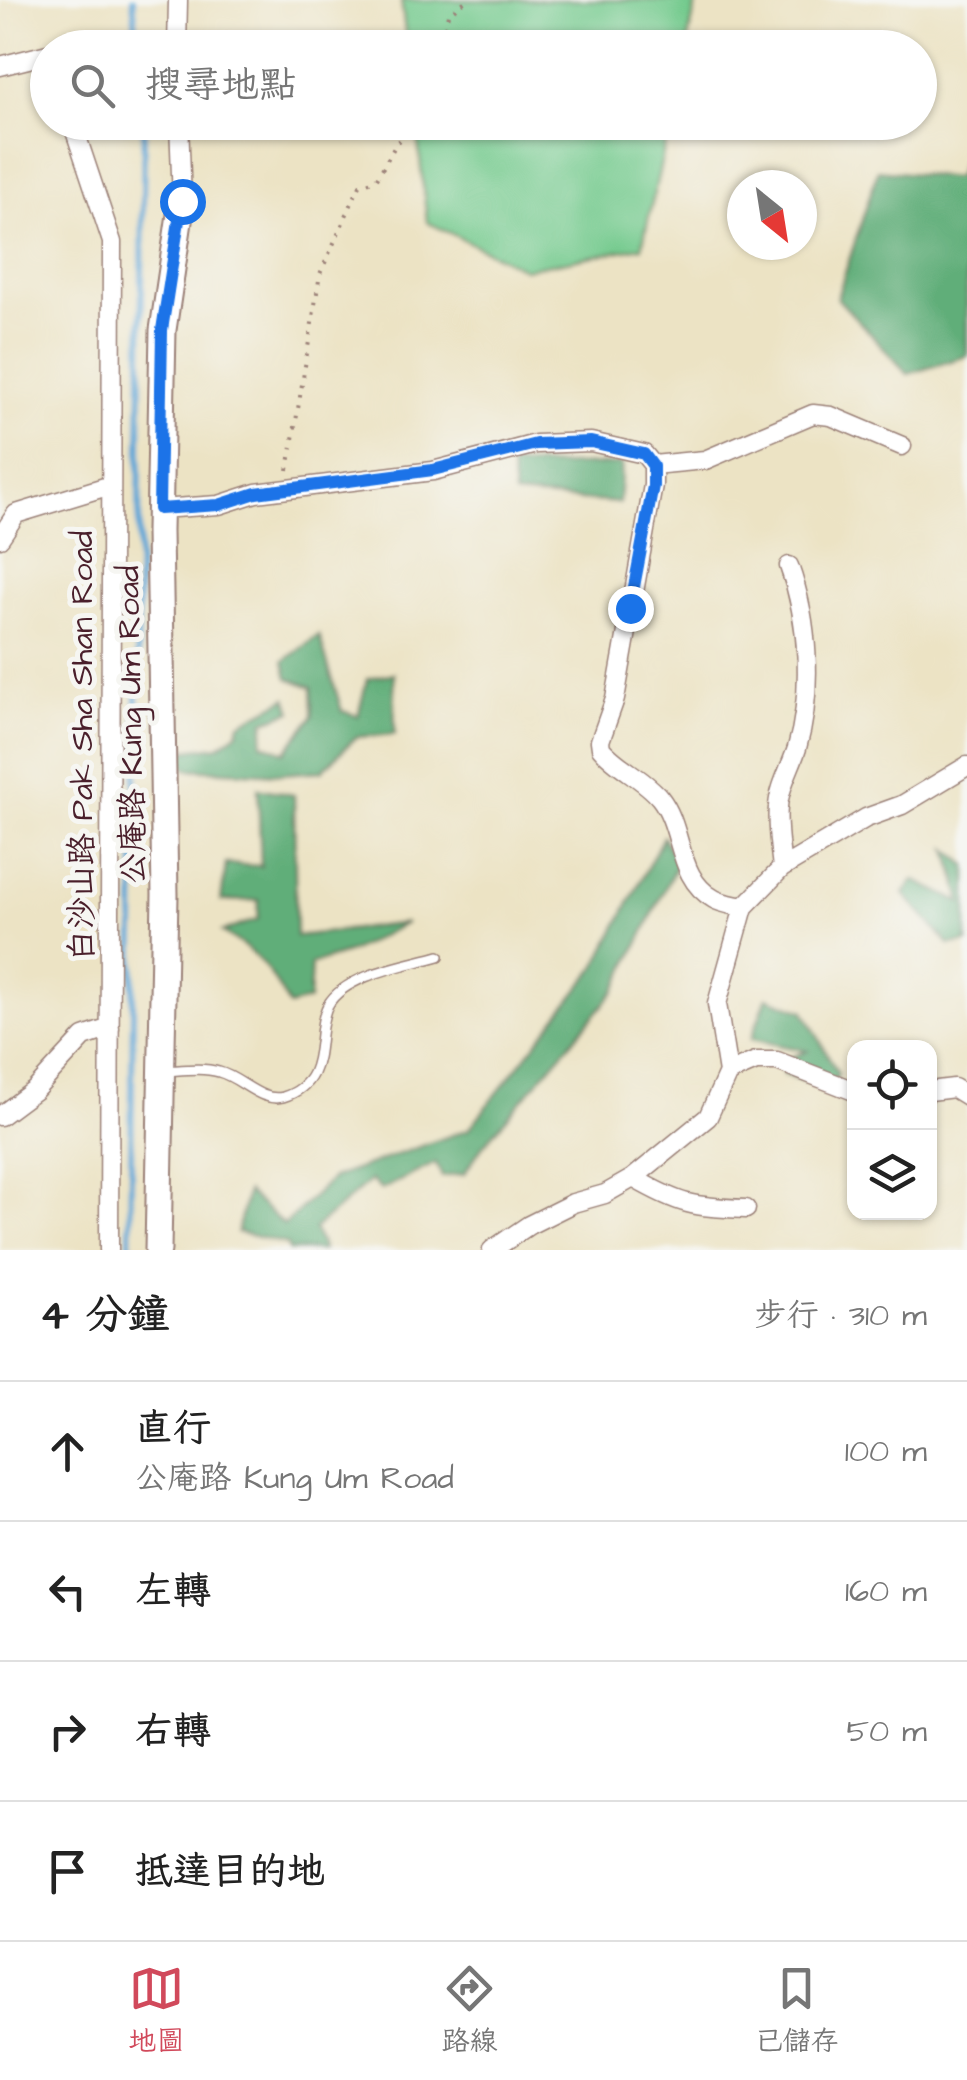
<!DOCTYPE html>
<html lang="zh-TW">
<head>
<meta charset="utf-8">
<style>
	body { margin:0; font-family:"Architects Daughter","LXGW WenKai TC",sans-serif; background:#f6f6f6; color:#222 }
	.controls { position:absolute; right:30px; bottom:30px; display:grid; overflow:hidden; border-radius:20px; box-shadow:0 2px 8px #0004 }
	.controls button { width:90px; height:90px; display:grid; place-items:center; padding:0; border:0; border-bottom:2px solid #e0e0e0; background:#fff; color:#222; font:50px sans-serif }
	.compass { position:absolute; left:727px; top:170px; width:90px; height:90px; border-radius:50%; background:#fff; box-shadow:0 2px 8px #0004; rotate:150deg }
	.stop { position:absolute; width:30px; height:30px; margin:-22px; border:8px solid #1a73e8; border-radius:50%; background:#fff }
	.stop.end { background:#1a73e8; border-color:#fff; box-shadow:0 2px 10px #0008 }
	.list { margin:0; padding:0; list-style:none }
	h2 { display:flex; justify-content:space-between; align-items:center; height:130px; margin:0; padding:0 40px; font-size:42px }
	h2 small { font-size:32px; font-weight:400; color:#767676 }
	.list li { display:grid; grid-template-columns:65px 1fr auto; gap:30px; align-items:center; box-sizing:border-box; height:140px; padding:0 40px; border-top:2px solid #e0e0e0 }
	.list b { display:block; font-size:38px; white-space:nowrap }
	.list p { margin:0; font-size:32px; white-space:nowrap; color:#767676 }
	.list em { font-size:32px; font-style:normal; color:#767676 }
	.icon { flex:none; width:55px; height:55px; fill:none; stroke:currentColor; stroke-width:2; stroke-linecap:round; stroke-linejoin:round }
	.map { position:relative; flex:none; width:967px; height:1250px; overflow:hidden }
	.search { position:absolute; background:#fff; box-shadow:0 2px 8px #0004; left:30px; right:30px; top:30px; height:110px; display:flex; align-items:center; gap:25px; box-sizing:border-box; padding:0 35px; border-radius:55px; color:#767676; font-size:38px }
	.sheet { height:690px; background:#fff }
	nav { display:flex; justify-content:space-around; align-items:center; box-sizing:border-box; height:140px; border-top:2px solid #e0e0e0; background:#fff; font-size:28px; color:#767676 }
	nav a { display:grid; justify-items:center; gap:5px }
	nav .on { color:#d1495b }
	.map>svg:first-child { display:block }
	.green { fill:#75ca8e; stroke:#60745c; stroke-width:2.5 }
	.forest { fill:#60ae79; stroke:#556652; stroke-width:2.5 }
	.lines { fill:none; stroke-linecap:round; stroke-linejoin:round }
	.stream { stroke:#62a7d7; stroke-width:6 }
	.lane-casing { stroke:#9b8178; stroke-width:12 }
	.street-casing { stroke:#9b8178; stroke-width:21 }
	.secondary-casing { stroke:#9b8178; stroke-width:29 }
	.path { stroke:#9b8178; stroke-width:4; stroke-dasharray:2.5 8; stroke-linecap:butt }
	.lane { stroke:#fff; stroke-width:9 }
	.street { stroke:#fff; stroke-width:18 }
	.secondary { stroke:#fff; stroke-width:25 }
	.route { stroke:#1a73e8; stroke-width:12 }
	.labels { text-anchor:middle; stroke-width:10; stroke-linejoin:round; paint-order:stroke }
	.street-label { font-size:32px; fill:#4a1f2b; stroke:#f6f6f2 }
</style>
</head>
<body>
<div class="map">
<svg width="967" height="1250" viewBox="0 0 967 1250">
	<rect width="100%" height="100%" fill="#f6f6f2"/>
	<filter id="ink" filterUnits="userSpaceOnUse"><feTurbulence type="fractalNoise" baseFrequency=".01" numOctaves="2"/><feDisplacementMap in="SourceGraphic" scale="20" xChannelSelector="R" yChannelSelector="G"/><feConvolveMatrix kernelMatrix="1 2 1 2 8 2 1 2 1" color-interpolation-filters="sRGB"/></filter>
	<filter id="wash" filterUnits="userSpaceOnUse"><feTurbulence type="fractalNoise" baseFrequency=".0048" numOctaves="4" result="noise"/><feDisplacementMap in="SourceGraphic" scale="40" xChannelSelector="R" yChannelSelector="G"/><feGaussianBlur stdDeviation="2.25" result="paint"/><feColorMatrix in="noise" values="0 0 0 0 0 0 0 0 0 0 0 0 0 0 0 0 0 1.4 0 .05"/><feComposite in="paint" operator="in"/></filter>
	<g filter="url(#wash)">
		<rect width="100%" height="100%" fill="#ece3c4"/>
		<path class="green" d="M 401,0 L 697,0 L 686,48 L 407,47 Z
			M 416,123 L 670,123 L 642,247 L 524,269 L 427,222 Z"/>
		<path class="forest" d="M 967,151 L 967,356 L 908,374 L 837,298 L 878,170 L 956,178 Z
			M 622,464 L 619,503 L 514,495 L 511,466 Z
			M 319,635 L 342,711 L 358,716 L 367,679 L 394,673 L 395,734 L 356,737 L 322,771 L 280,774 L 187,769 L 177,759 L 186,750 L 219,746 L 238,732 L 240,723 L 287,698 L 292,711 L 265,721 L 262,743 L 285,752 L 313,716 L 312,687 L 288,678 L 284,661 Z
			M 258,788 L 294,795 L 296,936 L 406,923 L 350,952 L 311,964 L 309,1000 L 289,1006 C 269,969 259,953 222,932 L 258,919 L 259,900 L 221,901 L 226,864 L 261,866 Z
			M 663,837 L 677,864 L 615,991 L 481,1148 L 464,1174 L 442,1177 L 436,1163 L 381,1190 L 371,1180 L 314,1229 L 323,1250 L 289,1250 L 287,1244 L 237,1232 L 247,1192 L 284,1225 L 332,1178 L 469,1129 L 596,967 Z
			M 948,849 L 967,865 L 967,943 L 949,945 L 904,894 L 914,880 L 962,903 Z
			M 767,997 L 804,1011 L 838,1074 L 830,1089 L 783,1074 L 787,1059 L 807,1051 L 751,1039 Z"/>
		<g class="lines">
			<path class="stream" d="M 133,0 L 138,48
				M 130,1250 L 144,122"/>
		</g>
	</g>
	<g filter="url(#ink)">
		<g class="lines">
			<defs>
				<path id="lane" d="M 165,1071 C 183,1070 202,1067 219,1072 C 240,1077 261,1103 283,1097 C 332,1082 313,1034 328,1005 C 345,974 408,965 439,956"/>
				<path id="street" d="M 177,48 L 178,0
					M 0,66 L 48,54
					M 72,122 L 112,242 L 109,1250
					M 179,122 L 182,201
					M 653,465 L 705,460 L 813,414 L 831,416 L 902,446
					M 159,509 L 219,505 L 256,493 L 433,471 L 536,444 L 591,442 L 644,454 L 653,465 L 653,485 L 615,699 L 600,741 L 601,748 C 617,768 644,778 660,798 C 684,828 676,878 714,899 C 722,904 735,905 744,907
					M 0,538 L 16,514 L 111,485
					M 782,868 C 780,848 776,827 778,807 C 779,787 791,767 797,748 C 813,691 809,621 789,566
					M 728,1073 L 756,1061 L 777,1061 L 854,1091
					M 930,1091 L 954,1088 L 967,1096
					M 0,1116 L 35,1090 L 84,1037 L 110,1028
					M 633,1178 C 680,1205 692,1207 746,1209
					M 492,1250 L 529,1225 L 573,1203 L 605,1194 L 633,1178 L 708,1117 L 728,1073 L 717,1004 L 744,907 L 782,868 L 866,818 L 902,805 L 967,766"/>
				<path id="secondary" d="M 158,1250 L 165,895 L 159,531 L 163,330 L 182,201"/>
			</defs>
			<use href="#lane" class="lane-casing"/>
			<use href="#street" class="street-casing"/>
			<use href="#secondary" class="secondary-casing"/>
			<path class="path" d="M 441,48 L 448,14 L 467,0
				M 288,470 L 320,274 L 360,185 L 376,180 L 396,144 L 419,122"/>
			<use href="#lane" class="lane"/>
			<use href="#street" class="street"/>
			<use href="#secondary" class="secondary"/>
		</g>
	</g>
	<g class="lines" filter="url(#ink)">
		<path class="route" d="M 182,201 L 162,330 L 159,509 L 219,505 L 256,493 L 433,470 L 536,444 L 591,442 L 644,454 L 653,466 L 653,486 L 630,608"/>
	</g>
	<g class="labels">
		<g class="street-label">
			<text transform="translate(130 725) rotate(-91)" y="11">公庵路 Kung Um Road</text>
			<text transform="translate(81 746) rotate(-90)" y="11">白沙山路 Pak Sha Shan Road</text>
		</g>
	</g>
</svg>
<div class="controls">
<button><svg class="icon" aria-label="locate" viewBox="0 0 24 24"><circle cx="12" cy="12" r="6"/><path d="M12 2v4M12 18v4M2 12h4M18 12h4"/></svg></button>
<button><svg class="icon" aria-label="layers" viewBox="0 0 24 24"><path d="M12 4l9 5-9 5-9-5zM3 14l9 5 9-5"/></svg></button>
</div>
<svg class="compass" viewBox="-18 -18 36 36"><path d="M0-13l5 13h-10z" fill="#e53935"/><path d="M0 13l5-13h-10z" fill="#767676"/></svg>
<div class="stop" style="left:182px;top:201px"></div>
<div class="stop end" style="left:630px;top:608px"></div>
<div class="search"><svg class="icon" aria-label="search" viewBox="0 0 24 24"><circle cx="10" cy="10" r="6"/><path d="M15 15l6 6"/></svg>搜尋地點</div>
</div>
<section class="sheet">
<h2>4 分鐘<small>步行 · 310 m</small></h2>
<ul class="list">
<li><svg class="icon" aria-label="ahead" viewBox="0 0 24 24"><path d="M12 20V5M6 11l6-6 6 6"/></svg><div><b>直行</b><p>公庵路 Kung Um Road</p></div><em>100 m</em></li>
<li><svg class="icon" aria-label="left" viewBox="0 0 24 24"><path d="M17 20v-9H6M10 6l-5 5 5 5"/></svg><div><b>左轉</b></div><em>160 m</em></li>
<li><svg class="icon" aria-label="right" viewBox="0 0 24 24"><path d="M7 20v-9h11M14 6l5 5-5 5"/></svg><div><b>右轉</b></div><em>50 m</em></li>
<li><svg class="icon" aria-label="arrive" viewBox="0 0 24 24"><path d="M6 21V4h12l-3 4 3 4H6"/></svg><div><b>抵達目的地</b></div></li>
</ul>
</section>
<nav>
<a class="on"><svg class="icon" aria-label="map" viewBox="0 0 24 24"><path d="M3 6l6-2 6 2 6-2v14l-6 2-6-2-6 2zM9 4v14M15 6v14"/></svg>地圖</a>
<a><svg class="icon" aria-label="directions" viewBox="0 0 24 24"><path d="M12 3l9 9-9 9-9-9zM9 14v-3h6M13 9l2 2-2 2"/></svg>路線</a>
<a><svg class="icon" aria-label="saved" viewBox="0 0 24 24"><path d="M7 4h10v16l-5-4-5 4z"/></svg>已儲存</a>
</nav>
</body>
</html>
